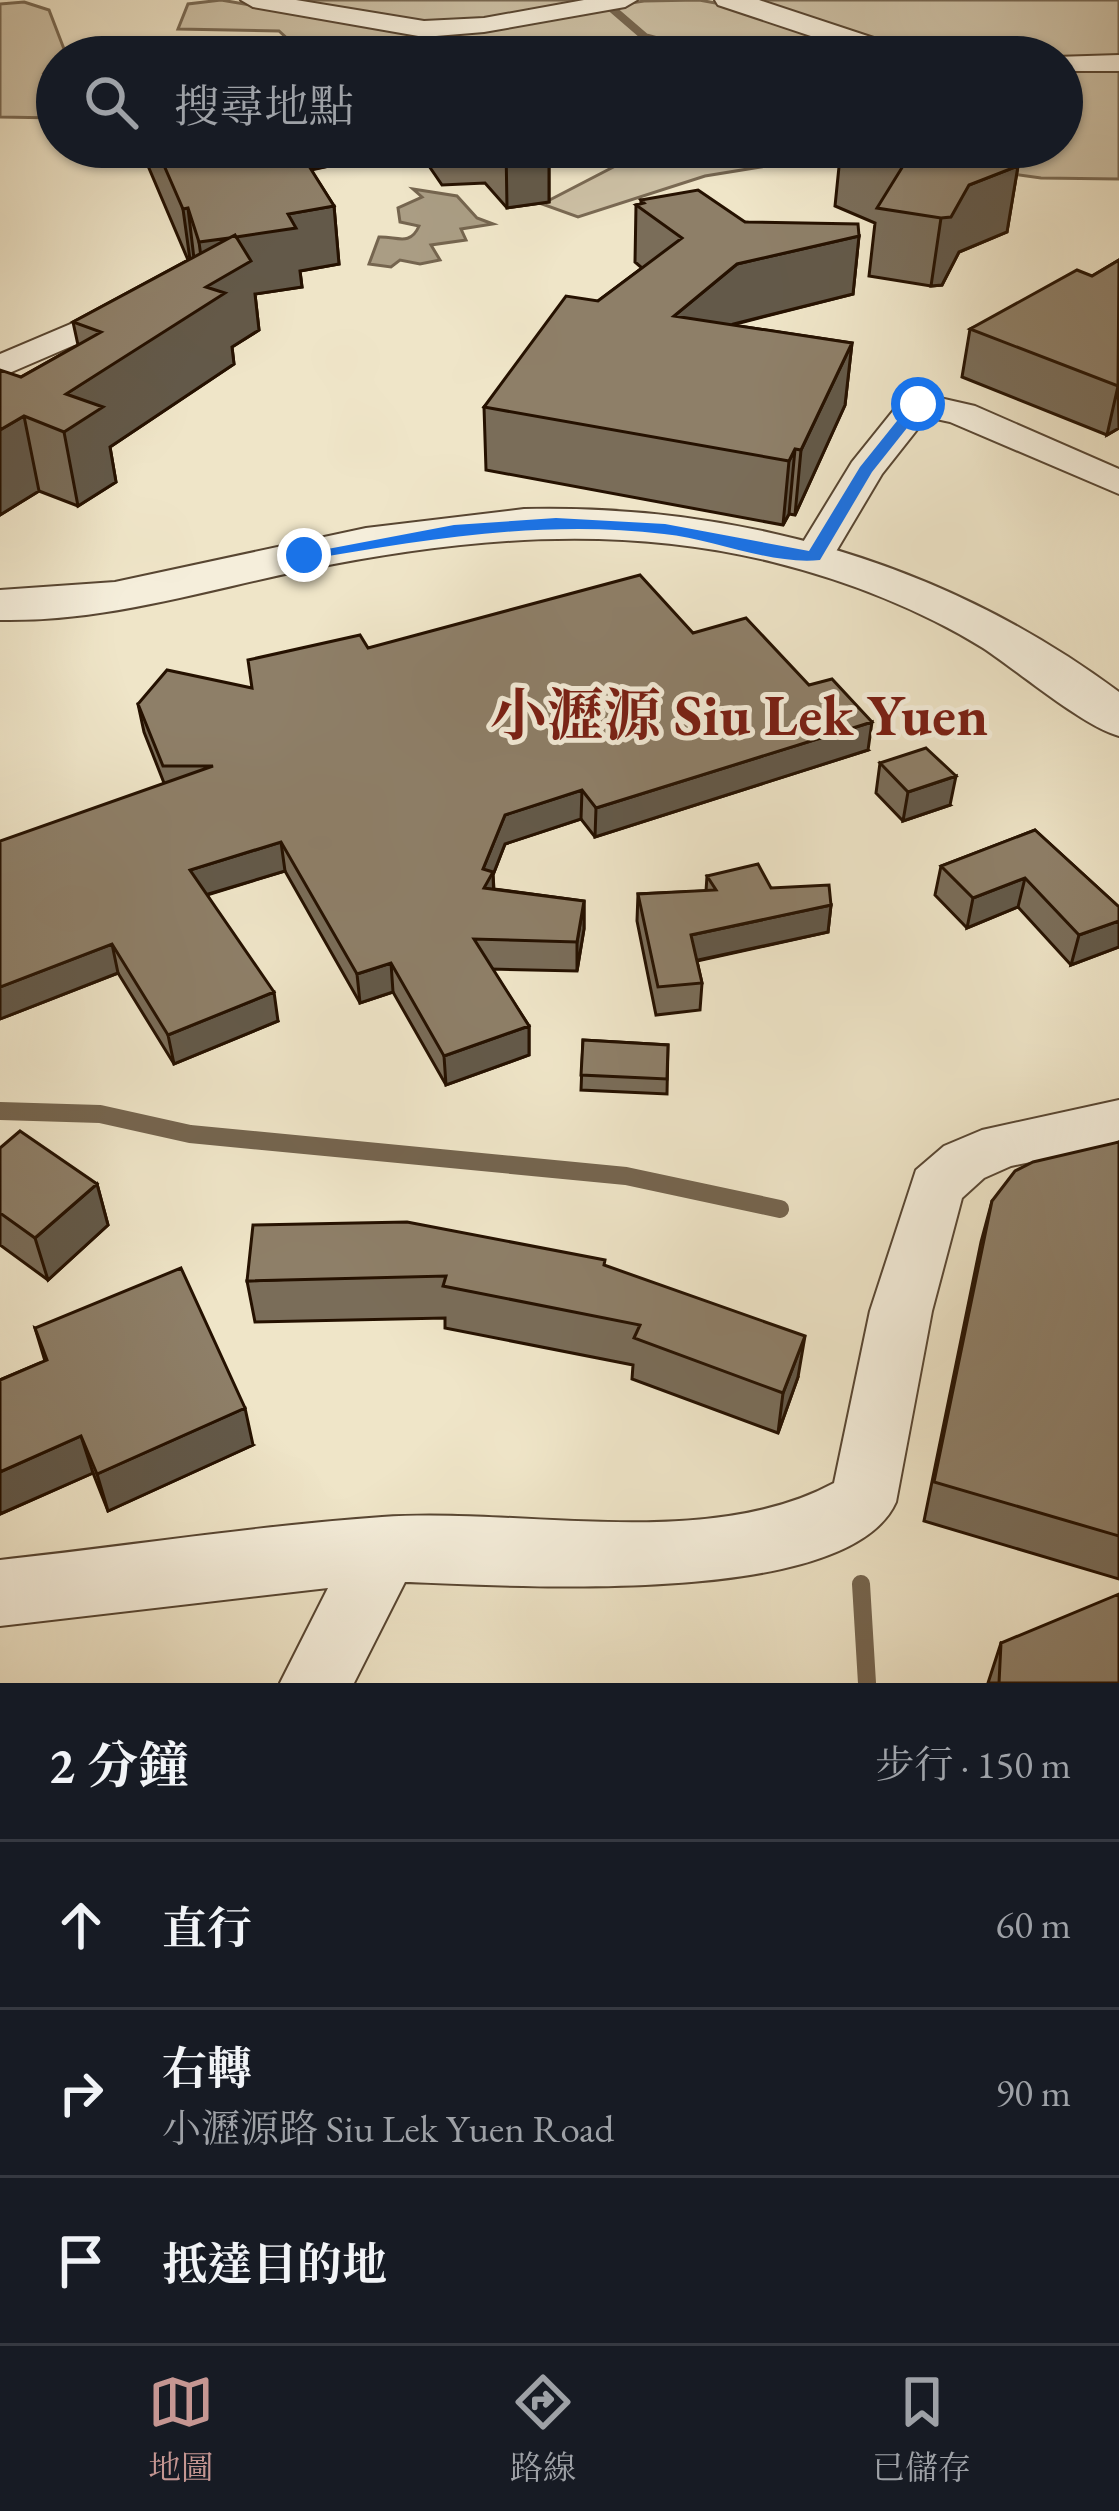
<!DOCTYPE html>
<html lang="zh-TW">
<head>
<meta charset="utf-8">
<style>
	body { margin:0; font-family:"EB Garamond","Noto Serif TC",serif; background:#242831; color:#f1f3f6 }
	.stop { position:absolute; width:36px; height:36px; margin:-27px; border:9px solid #1a73e8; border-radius:50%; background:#fff }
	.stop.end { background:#1a73e8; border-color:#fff; box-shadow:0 3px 12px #0008 }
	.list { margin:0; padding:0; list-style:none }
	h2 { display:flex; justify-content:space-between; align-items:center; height:156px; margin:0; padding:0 48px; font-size:51px }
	h2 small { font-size:39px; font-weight:400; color:#9ea1a6 }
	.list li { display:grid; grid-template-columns:78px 1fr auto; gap:36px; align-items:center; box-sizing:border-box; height:168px; padding:0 48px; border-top:3px solid #363941 }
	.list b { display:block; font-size:45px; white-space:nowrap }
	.list p { margin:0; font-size:39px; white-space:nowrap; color:#9ea1a6 }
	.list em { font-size:39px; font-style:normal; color:#9ea1a6 }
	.icon { flex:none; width:66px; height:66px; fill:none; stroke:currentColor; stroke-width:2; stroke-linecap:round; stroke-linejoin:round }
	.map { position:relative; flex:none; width:1119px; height:1683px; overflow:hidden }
	.search { position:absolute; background:#171b24; box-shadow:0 3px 9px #0004; left:36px; right:36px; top:36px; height:132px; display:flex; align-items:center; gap:30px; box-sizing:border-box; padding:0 42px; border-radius:66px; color:#9ea1a6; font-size:45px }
	.sheet { height:660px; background:#171b24 }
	nav { display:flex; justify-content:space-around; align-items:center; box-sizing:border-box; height:168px; border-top:3px solid #363941; background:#171b24; font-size:33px; color:#9ea1a6 }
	nav a { display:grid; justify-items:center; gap:6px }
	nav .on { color:#c59692 }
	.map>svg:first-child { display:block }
	.green { fill:#cdc1a6; stroke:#796953; stroke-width:3 }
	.water { fill:#aa9d84; stroke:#75654f; stroke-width:3 }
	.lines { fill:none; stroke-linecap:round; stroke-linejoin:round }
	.stream-far1 { stroke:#75654f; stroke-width:8 }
	.stream { stroke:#75654f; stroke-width:18 }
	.minor-casing { stroke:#584632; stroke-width:4 }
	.tertiary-casing { stroke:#584632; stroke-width:4 }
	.minor { fill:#f5eedb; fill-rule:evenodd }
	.tertiary { fill:#f5eedb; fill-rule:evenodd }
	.wall { fill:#7a6d59; stroke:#251100; stroke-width:3 }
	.shaded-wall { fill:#635949; stroke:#251100; stroke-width:3 }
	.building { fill:#8e7f68; stroke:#251100; stroke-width:3 }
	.route { fill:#1a73e8 }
	.labels { text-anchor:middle; stroke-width:10; stroke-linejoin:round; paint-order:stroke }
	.district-label { font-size:57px; font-weight:bold; fill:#7a1f14; stroke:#f5eedb }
</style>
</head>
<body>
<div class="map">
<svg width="1119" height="1683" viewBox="0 0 1119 1683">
	<rect width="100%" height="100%" fill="#efe5c8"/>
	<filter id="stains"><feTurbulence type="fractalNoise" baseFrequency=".00167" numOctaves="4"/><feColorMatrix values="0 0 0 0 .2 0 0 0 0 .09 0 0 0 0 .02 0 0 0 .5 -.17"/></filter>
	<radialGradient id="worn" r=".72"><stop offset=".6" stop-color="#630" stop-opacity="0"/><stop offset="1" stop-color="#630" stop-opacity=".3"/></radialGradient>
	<path class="green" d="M 221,0 L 372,26 L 558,14 L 644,1 L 699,0 L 743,8 L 835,42 L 834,57 L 244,57 L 230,44 L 291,42 L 279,31 L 178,29 L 188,4 Z
		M 274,0 L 599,0 L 445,26 Z
		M 746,0 L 1119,0 L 1119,60 L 915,55 Z
		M 24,2 L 49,10 L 64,49 L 44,73 L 57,78 L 57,118 L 0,117 L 0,4 Z
		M 1062,66 L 1119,66 L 1119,179 L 1041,178 L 852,152 L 705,176 L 578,217 L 542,204 L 652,147 L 1062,147 Z"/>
	<path class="water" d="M 413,189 L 457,196 L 477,218 L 493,224 L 461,229 L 466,240 L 431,245 L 440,260 L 420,264 L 400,260 L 391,267 L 369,264 L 379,237 C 396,236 410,247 419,226 L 400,222 L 398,208 L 422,197 Z"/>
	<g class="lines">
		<path class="stream-far1" d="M 602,0 L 645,37 L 693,50 L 700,57"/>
		<path class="stream" d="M 0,1111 L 100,1114 L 190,1134 L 626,1176 L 780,1209
			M 861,1584 L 867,1683"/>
		<defs>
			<path id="minor" d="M 241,0 L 296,0 L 424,21 L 484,18 L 584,0 L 637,0 L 625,7 L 484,32 L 424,37 L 253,7 Z
				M 715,0 L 759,0 L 916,52 L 920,57 L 874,57 L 718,5 Z
				M 1119,55 L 1119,71 L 1062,71 L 1062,57 L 1055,57 Z
				M 132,298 L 148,308 L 144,315 L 0,377 L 0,354 Z
				M 918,393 L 975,406 L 1119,469 L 1119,494 L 950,422 L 927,417 L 882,474 L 828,565 L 800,565 L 794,557 L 852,462 L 905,396 Z
				M 1119,1100 L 1119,1144 L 1011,1166 L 984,1178 L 962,1198 L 932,1311 L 896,1502 C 848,1610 508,1585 405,1582 L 354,1683 L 280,1683 L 328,1588 L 0,1626 L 0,1560 C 127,1546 255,1526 382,1517 C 521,1507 706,1552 834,1483 L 870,1311 L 916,1170 L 944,1146 L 982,1130 Z"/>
			<path id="tertiary" d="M 524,509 C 739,504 946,563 1119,692 L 1119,736 C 1084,727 1018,671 983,648 C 920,609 845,580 773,562 C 617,523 459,538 304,570 C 202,591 105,622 0,620 L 0,590 L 115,582 L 366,528 Z"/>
		</defs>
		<use href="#minor" class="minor-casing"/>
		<use href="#tertiary" class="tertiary-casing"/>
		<use href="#minor" class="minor"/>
		<use href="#tertiary" class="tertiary"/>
	</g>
	<path class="wall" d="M 140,147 L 327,147 L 329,166 L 311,170 L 334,206 L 339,264 L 300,271 L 302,287 L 255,294 L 259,330 L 232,347 L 234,364 L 110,447 L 116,482 L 78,506 L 39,491 L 0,515 L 21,377 L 78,345 L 73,322 L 188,260 Z
		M 416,147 L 549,147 L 549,202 L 507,208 L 485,183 L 442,185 Z
		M 841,147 L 948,147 L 1018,166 L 1007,232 L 959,252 L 942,285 L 931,286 L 869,276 L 875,223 L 835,206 Z
		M 641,200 L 745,222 L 859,236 L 853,294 L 732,325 L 852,343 L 845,405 L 795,515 L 789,514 L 783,525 L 486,470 L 484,407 L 598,301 L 642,268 L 635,262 L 636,205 L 641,204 Z
		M 1119,260 L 1119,428 L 1107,435 L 962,377 L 970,329 L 1092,276 Z
		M 693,633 L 868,750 L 595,837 L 581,819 L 505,844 L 493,875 L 494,889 L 584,901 L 584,929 L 577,971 L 492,969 L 529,1026 L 529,1055 L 446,1085 L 393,992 L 360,1003 L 285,871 L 207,895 L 278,1021 L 174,1064 L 118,973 L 0,1019 L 164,783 L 144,732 L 138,704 L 252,688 L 368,648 Z
		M 880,763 L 950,805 L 903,821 L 876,793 Z
		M 1035,830 L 1119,907 L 1119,947 L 1071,965 L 1018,907 L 967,928 L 935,895 L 941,866 Z
		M 707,876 L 771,888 L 831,905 L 828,932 L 697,961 L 702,983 L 700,1010 L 656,1015 L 637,921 L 638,894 L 706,891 Z
		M 583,1040 L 668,1045 L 667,1094 L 581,1090 Z
		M 1119,1142 L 1119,1579 L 924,1521 L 981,1242 L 992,1201 Z
		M 0,1148 L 97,1184 L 108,1225 L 48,1280 L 0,1245 Z
		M 605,1266 L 798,1377 L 778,1433 L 632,1379 L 633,1365 L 445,1328 L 445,1318 L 255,1322 L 247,1281 Z
		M 35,1328 L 253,1445 L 108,1511 L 93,1473 L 0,1514 L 0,1380 L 45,1361 Z
		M 1001,1643 L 1119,1683 L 988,1683 Z"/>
	<path class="shaded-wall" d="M 283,147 L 327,147 L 329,166 L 286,174 Z
		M 506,147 L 549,147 L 549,202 L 507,208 Z
		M 1018,166 L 1007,232 L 959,252 L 942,285 L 931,286 L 941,218 L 969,185 Z
		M 334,206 L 339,264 L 300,271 L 302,287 L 255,294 L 259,330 L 232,347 L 234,364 L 110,447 L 116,482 L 78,506 L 64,432 L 66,394 L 207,301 L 199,242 L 288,214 Z
		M 188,208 L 195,267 L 191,267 L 183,209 Z
		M 859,236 L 853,294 L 733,324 L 671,377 L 674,316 L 737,264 Z
		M 852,343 L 845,405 L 795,515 L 801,450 Z
		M 1118,386 L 1119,428 L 1107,435 Z
		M 24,416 L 39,491 L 0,515 L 0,430 Z
		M 795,449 L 789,514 L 783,525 L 789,461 Z
		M 872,722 L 868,750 L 595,837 L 596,808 Z
		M 956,776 L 950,805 L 903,821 L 908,792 Z
		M 582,790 L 581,819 L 505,844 L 493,875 L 494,901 L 485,917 L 483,869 L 505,815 Z
		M 281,842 L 285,871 L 195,898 L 190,870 Z
		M 1025,878 L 1018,907 L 967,928 L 973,898 Z
		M 584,901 L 584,929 L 577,971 L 577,942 Z
		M 831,905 L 828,932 L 689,962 L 691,935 Z
		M 1119,921 L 1119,947 L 1071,965 L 1079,935 Z
		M 112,944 L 118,973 L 0,1019 L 0,987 Z
		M 391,963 L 393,992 L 360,1003 L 357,974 Z
		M 274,992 L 278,1021 L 174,1064 L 168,1035 Z
		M 529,1026 L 529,1055 L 446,1085 L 444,1056 Z
		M 97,1184 L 108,1225 L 48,1280 L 35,1238 Z
		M 805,1336 L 798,1377 L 778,1433 L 783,1393 Z
		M 245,1408 L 253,1445 L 108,1511 L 97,1474 Z
		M 81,1436 L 93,1473 L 0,1514 L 0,1472 Z"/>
	<path class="building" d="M 156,147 L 297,147 L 334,206 L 288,214 L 296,228 L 236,237 L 235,235 L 229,238 L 199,242 L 188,208 L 183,209 Z
		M 858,147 L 961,147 L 1018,166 L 969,185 L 951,217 L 941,218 L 877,208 L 903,166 Z
		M 698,190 L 745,222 L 858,224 L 859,236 L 737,264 L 674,316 L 852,343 L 801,450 L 795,449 L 789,461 L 484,407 L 566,296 L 598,301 L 682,238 L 636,205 L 644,203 L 641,200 Z
		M 235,235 L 251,261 L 206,287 L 225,293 L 66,394 L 103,407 L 64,432 L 24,416 L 0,430 L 0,370 L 21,377 L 101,332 L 73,322 Z
		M 1119,260 L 1118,386 L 970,329 L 1077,270 L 1092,276 Z
		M 640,575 L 693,633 L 746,618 L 809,685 L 832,679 L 872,722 L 596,808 L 582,790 L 505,815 L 483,869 L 493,872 L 484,888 L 584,901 L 577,942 L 474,939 L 529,1026 L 444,1056 L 391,963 L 357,974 L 281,842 L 190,870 L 274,992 L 168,1035 L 112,944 L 0,987 L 0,841 L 213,766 L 163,766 L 138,704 L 167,670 L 252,688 L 248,660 L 360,635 L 368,648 Z
		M 926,748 L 956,776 L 908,792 L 880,763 Z
		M 1035,830 L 1119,907 L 1119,921 L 1079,935 L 1025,878 L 973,898 L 941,866 Z
		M 758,864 L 771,888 L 829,885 L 831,905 L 691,935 L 702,983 L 658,987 L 638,894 L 716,890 L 707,876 Z
		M 583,1040 L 668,1045 L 667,1079 L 581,1075 Z
		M 20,1131 L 97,1184 L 35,1238 L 0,1213 L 0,1148 Z
		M 1119,1142 L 1119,1536 L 934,1482 L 992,1201 L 1015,1171 L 1033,1162 Z
		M 407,1222 L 605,1260 L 604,1265 L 805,1336 L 783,1393 L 634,1338 L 640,1325 L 443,1286 L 446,1276 L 247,1281 L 253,1225 Z
		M 181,1268 L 245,1408 L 97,1474 L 81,1436 L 0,1472 L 0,1380 L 47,1360 L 35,1328 Z
		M 1119,1594 L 1119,1683 L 999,1683 L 1001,1643 Z"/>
	<path class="route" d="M 913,401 L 926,404 L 872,472 L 820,560 C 770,565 714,539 664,534 C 542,519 424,540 304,560 L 296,555 L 454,525 L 556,518 L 665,524 L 809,551 L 860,467 Z"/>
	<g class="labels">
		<g class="district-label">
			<text x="739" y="735">小瀝源 Siu Lek Yuen</text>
		</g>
	</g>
	<rect width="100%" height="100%" filter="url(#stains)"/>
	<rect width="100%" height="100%" fill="url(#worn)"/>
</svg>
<div class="stop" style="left:918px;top:404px"></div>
<div class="stop end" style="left:304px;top:555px"></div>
<div class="search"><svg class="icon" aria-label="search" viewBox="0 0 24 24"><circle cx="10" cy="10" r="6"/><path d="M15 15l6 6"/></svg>搜尋地點</div>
</div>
<section class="sheet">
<h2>2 分鐘<small>步行 · 150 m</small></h2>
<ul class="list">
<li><svg class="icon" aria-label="ahead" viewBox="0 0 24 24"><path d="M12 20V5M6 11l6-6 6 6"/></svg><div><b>直行</b></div><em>60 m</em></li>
<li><svg class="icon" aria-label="right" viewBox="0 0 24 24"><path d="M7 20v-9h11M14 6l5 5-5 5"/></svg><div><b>右轉</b><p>小瀝源路 Siu Lek Yuen Road</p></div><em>90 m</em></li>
<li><svg class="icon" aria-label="arrive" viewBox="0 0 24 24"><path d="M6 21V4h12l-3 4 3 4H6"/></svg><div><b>抵達目的地</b></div></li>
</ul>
</section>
<nav>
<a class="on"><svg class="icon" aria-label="map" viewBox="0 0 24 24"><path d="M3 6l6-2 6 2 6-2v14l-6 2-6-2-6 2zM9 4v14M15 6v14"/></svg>地圖</a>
<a><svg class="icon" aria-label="directions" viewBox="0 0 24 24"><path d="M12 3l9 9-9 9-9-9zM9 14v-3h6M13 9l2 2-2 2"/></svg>路線</a>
<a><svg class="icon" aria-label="saved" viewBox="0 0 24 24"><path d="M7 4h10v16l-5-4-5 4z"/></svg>已儲存</a>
</nav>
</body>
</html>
